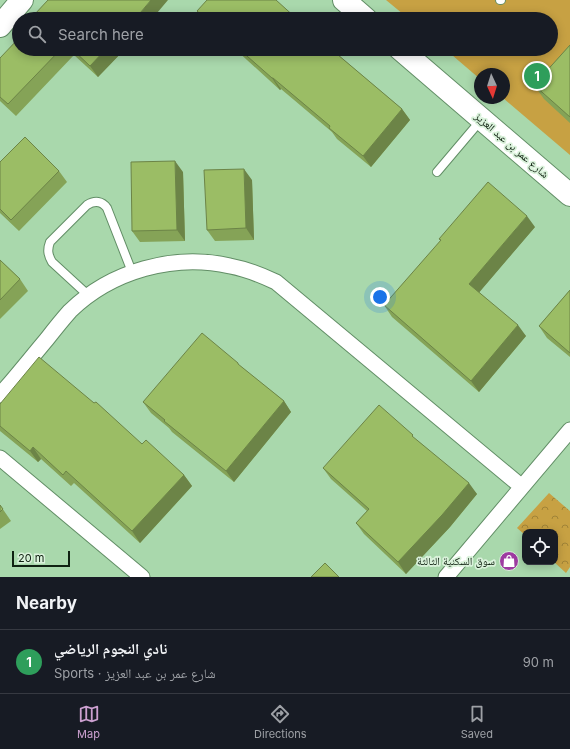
<!DOCTYPE html>
<html lang="en">
<head>
<meta charset="utf-8">
<style>
	body { margin:0; font-family:Inter,"Noto Naskh Arabic",sans-serif; background:#20242c; color:#f1f3f6 }
	.controls { position:absolute; right:12px; bottom:12px; display:grid; overflow:hidden; border-radius:8px; box-shadow:0 2px 10px #0003 }
	.controls button { width:36px; height:36px; display:grid; place-items:center; padding:0; border:0; border-bottom:1px solid #363941; background:#171b24; color:#f1f3f6; font:20px sans-serif }
	.compass { position:absolute; left:474px; top:68px; width:36px; height:36px; border-radius:50%; background:#171b24; box-shadow:0 2px 10px #0003; rotate:176deg }
	.scale { position:absolute; left:12px; bottom:10px; width:58px; box-sizing:border-box; padding-left:4px; border:2px solid #102212; border-top:0; font-size:11px; line-height:14px; white-space:nowrap; color:#102212; -webkit-text-stroke:3px #daf2db; paint-order:stroke }
	.you { position:absolute; left:380px; top:297px; width:14px; height:14px; margin:-10px; border:3px solid #fff; border-radius:50%; background:#1a73e8; box-shadow:0 0 0 6px #1a73e833 }
	.badge { display:grid; place-items:center; width:26px; height:26px; border-radius:50%; background:#cca0d0; color:#fff; font-size:13px; font-weight:700 }
	.pin { position:absolute; translate:-50% -50%; border:2px solid #fff; box-shadow:0 1px 4px #0006 }
	.list { margin:0; padding:0; list-style:none }
	h2 { display:flex; justify-content:space-between; align-items:center; height:52px; margin:0; padding:0 16px; font-size:17px }
	h2 small { font-size:13px; font-weight:400; color:#9ea1a6 }
	.list li { display:grid; grid-template-columns:26px 1fr auto; gap:12px; align-items:center; box-sizing:border-box; height:64px; padding:0 16px; border-top:1px solid #363941 }
	.list b { display:block; font-size:15px; white-space:nowrap }
	.list p { margin:0; font-size:13px; white-space:nowrap; color:#9ea1a6 }
	.list em { font-size:13px; font-style:normal; color:#9ea1a6 }
	.icon { flex:none; width:22px; height:22px; fill:none; stroke:currentColor; stroke-width:2; stroke-linecap:round; stroke-linejoin:round }
	.map { position:relative; flex:none; width:570px; height:577px; overflow:hidden }
	.search { position:absolute; background:#171b24; box-shadow:0 2px 10px #0003; left:12px; right:12px; top:12px; height:44px; display:flex; align-items:center; gap:10px; box-sizing:border-box; padding:0 14px; border-radius:22px; color:#9ea1a6; font-size:15px }
	.sheet { height:116px; background:#171b24 }
	nav { display:flex; justify-content:space-around; align-items:center; box-sizing:border-box; height:56px; border-top:1px solid #363941; background:#171b24; font-size:11px; color:#9ea1a6 }
	nav a { display:grid; justify-items:center; gap:2px }
	nav .on { color:#cca0d0 }
	.map>svg:first-child { display:block }
	.forest { fill:url(#forest-crowns) }
	.pitch { fill:#c7a143 }
	.lines { fill:none; stroke-linecap:round; stroke-linejoin:round }
	.lane-casing { stroke:#628e66; stroke-width:10 }
	.street-casing { stroke:#628e66; stroke-width:17 }
	.secondary-casing { stroke:#628e66; stroke-width:24 }
	.lane { stroke:#fff; stroke-width:8 }
	.street { stroke:#fff; stroke-width:15 }
	.secondary { stroke:#fff; stroke-width:22 }
	.wall { fill:#85a357 }
	.shaded-wall { fill:#6c8447 }
	.building { fill:#9bbd65; stroke:#6c8447 }
	.labels { text-anchor:middle; stroke-width:3.5; stroke-linejoin:round; paint-order:stroke }
	.street-label { font-size:11px; fill:#102212; stroke:#daf2db }
	.poi-label { font-size:11px; fill:#102212; stroke:#daf2db; text-anchor:end }
</style>
</head>
<body>
<div class="map">
<svg width="570" height="577" viewBox="0 0 570 577">
	<defs>
		<pattern id="forest-crowns" width="20" height="18" patternUnits="userSpaceOnUse"><rect width="20" height="18" fill="#c7a143"/><path d="M2 6a3 3 0 1 1 6 0M12 15a3 3 0 1 1 6 0" fill="none" stroke="#a08337"/></pattern>
	</defs>
	<rect width="100%" height="100%" fill="#a9d8ac"/>
	<path class="forest" d="M 549,493 L 570,511 L 570,567 L 566,573 L 554,562 L 555,562 L 555,532 L 525,532 L 525,535 L 517,528 Z"/>
	<path class="pitch" d="M 386,0 L 570,0 L 570,155 L 503,98 L 504,98 L 504,74 L 480,74 L 480,79 L 445,49 L 551,49 L 551,19 L 409,19 Z"/>
	<g class="lines">
		<defs>
			<path id="lane" d="M 500,0 L 501,0
				M 437,172 L 481,120
				M 89,296 L 52,262 C 48,255 47,250 50,242 L 87,205 C 95,200 102,201 107,208 L 132,272"/>
			<path id="street" d="M 0,395 C 16,377 31,358 47,339 C 54,330 62,320 70,311 C 111,271 174,253 230,266 C 246,269 261,275 276,282 L 522,487
				M 0,458 L 142,577
				M 446,577 L 570,430"/>
			<path id="secondary" d="M 344,0 L 366,19
				M 0,26 L 22,0
				M 400,49 L 570,195"/>
		</defs>
		<use href="#lane" class="lane-casing"/>
		<use href="#street" class="street-casing"/>
		<use href="#secondary" class="secondary-casing"/>
		<use href="#lane" class="lane"/>
		<use href="#street" class="street"/>
		<use href="#secondary" class="secondary"/>
	</g>
	<path class="wall" d="M 197,11 L 297,19 L 203,19 Z
		M 570,45 L 570,123 L 544,99 L 534,85 Z
		M 19,49 L 125,49 L 98,77 L 74,55 L 16,116 L 0,101 L 0,58 Z
		M 235,49 L 331,49 L 402,109 L 410,120 L 371,167 L 337,139 L 332,132 L 281,89 L 280,90 Z
		M 0,162 L 59,171 L 67,182 L 19,231 L 0,213 Z
		M 183,172 L 185,241 L 140,242 L 132,231 Z
		M 252,180 L 254,240 L 215,241 L 207,230 Z
		M 535,227 L 479,292 L 526,336 L 479,392 L 392,317 L 384,305 L 441,241 L 439,239 Z
		M 0,260 L 20,279 L 28,291 L 0,319 Z
		M 570,290 L 570,357 L 547,338 L 539,326 Z
		M 240,366 L 284,401 L 291,412 L 234,482 L 172,432 L 169,428 L 151,413 L 143,402 Z
		M 0,404 L 142,444 L 184,475 L 192,486 L 140,543 L 74,483 L 71,486 L 41,459 L 38,462 L 0,431 Z
		M 417,440 L 477,494 L 450,527 L 406,574 L 364,534 L 356,523 L 367,511 L 331,479 L 323,468 Z
		M 0,505 L 11,521 L 0,529 Z"/>
	<path class="shaded-wall" d="M 151,0 L 168,0 L 152,19 L 135,19 Z
		M 106,49 L 125,49 L 98,77 L 90,66 Z
		M 272,78 L 273,78 L 281,89 L 280,90 Z
		M 402,109 L 410,120 L 371,167 L 363,156 Z
		M 175,161 L 183,172 L 185,241 L 177,230 Z
		M 244,169 L 252,180 L 254,240 L 246,228 Z
		M 527,216 L 535,227 L 477,295 L 469,284 Z
		M 518,325 L 526,336 L 479,392 L 471,381 Z
		M 284,401 L 291,412 L 234,482 L 226,471 Z
		M 33,447 L 41,459 L 38,462 L 30,451 Z
		M 184,475 L 192,486 L 140,543 L 132,531 Z
		M 469,483 L 477,494 L 450,527 L 406,574 L 398,562 Z"/>
	<path class="building" d="M 48,0 L 151,0 L 135,19 L 37,19 L 38,18 L 34,15 Z
		M 207,0 L 276,0 L 297,19 L 206,19 L 197,11 Z
		M 19,38 L 19,49 L 61,49 L 8,104 L 0,97 L 0,58 Z
		M 570,45 L 570,117 L 534,85 Z
		M 72,49 L 106,49 L 90,66 Z
		M 239,49 L 331,49 L 402,109 L 363,156 L 329,128 L 330,126 L 273,78 L 272,78 Z
		M 25,137 L 59,171 L 11,220 L 0,209 L 0,162 Z
		M 175,161 L 177,230 L 132,231 L 131,162 Z
		M 244,169 L 246,228 L 207,230 L 204,170 Z
		M 488,182 L 527,216 L 469,284 L 518,325 L 471,381 L 384,305 L 441,240 L 439,239 Z
		M 0,260 L 20,279 L 0,300 Z
		M 570,290 L 570,353 L 539,326 Z
		M 202,333 L 238,363 L 238,364 L 284,401 L 226,471 L 164,421 L 165,420 L 143,402 Z
		M 39,357 L 94,403 L 96,402 L 142,444 L 146,440 L 184,475 L 132,531 L 66,471 L 63,475 L 33,447 L 30,451 L 0,426 L 0,404 Z
		M 379,405 L 413,435 L 412,436 L 469,483 L 442,515 L 398,562 L 356,523 L 369,509 L 323,468 Z
		M 0,505 L 3,509 L 0,512 Z
		M 325,563 L 339,577 L 311,577 Z"/>
	<defs>
		<symbol id="shop-disc" viewBox="-11 -11 22 22"><circle r="9.5" fill="#9e3ba1" stroke="#daf2db"/><path d="M-5-2.5h2.3a2.7 3.5 0 0 1 5.4 0H5L5.5 6h-11ZM-1.5-2.5h3a1.5 2.3 0 0 0-3 0Z" fill="#fff"/></symbol>
	</defs>
	<g fill-rule="evenodd">
		<use href="#shop-disc" x="498" y="550" width="22" height="22"/>
	</g>
	<g class="labels">
		<g class="street-label">
			<text transform="translate(512 145) rotate(41)" y="4">شارع عمر بن عبد العزيز</text>
		</g>
		<g class="poi-label">
			<text x="495" y="565">سوق السكنية الثالثة</text>
		</g>
	</g>
</svg>
<div class="controls">
<button><svg class="icon" aria-label="locate" viewBox="0 0 24 24"><circle cx="12" cy="12" r="6"/><path d="M12 2v4M12 18v4M2 12h4M18 12h4"/></svg></button>
</div>
<svg class="compass" viewBox="-18 -18 36 36"><path d="M0-13l5 13h-10z" fill="#e53935"/><path d="M0 13l5-13h-10z" fill="#9ea1a6"/></svg>
<div class="scale">20 m</div>
<div class="you"></div>
<div class="pin badge" style="left:537px;top:76px;background:#2e9e5b">1</div>
<div class="search"><svg class="icon" aria-label="search" viewBox="0 0 24 24"><circle cx="10" cy="10" r="6"/><path d="M15 15l6 6"/></svg>Search here</div>
</div>
<section class="sheet">
<h2>Nearby<small></small></h2>
<ul class="list">
<li><span class="badge" style="background:#2e9e5b">1</span><div><b>نادي النجوم الرياضي</b><p>Sports · شارع عمر بن عبد العزيز</p></div><em>90 m</em></li>
</ul>
</section>
<nav>
<a class="on"><svg class="icon" aria-label="map" viewBox="0 0 24 24"><path d="M3 6l6-2 6 2 6-2v14l-6 2-6-2-6 2zM9 4v14M15 6v14"/></svg>Map</a>
<a><svg class="icon" aria-label="directions" viewBox="0 0 24 24"><path d="M12 3l9 9-9 9-9-9zM9 14v-3h6M13 9l2 2-2 2"/></svg>Directions</a>
<a><svg class="icon" aria-label="saved" viewBox="0 0 24 24"><path d="M7 4h10v16l-5-4-5 4z"/></svg>Saved</a>
</nav>
</body>
</html>
